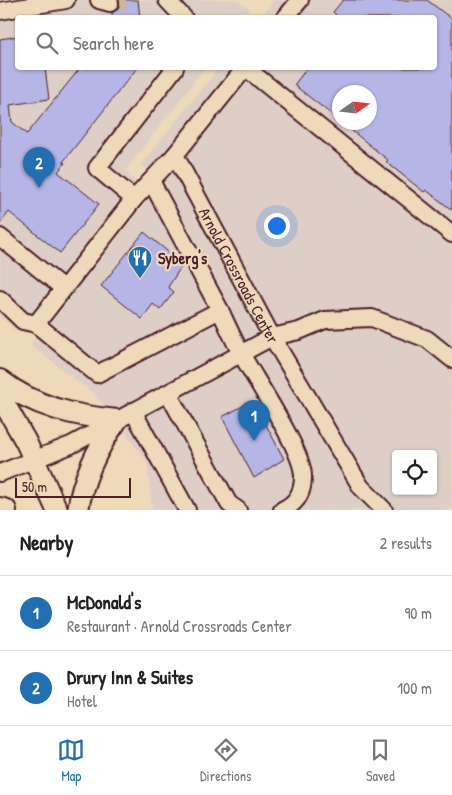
<!DOCTYPE html>
<html lang="en">
<head>
<meta charset="utf-8">
<style>
	body { margin:0; font-family:"Patrick Hand",sans-serif; background:#f2f2f2; color:#222 }
	.controls { position:absolute; right:15px; bottom:15px; display:grid; overflow:hidden; border-radius:5px; box-shadow:0 1px 4px #0004 }
	.controls button { width:45px; height:45px; display:grid; place-items:center; padding:0; border:0; border-bottom:1px solid #e0e0e0; background:#fff; color:#222; font:25px sans-serif }
	.compass { position:absolute; left:332px; top:85px; width:45px; height:45px; border-radius:50%; background:#fff; box-shadow:0 1px 4px #0004; rotate:76deg }
	.scale { position:absolute; left:15px; bottom:12px; width:116px; box-sizing:border-box; padding-left:5px; border:2px solid #4a1f2b; border-top:0; font-size:14px; line-height:18px; white-space:nowrap; color:#4a1f2b; -webkit-text-stroke:4px #eedab8; paint-order:stroke }
	.you { position:absolute; left:276px; top:225px; width:18px; height:18px; margin:-12px; border:4px solid #fff; border-radius:50%; background:#1a73e8; box-shadow:0 0 0 8px #1a73e833 }
	.badge { display:grid; place-items:center; width:32px; height:32px; border-radius:50%; background:#1f6fb2; color:#fff; font-size:16px; font-weight:700 }
	.pin { position:absolute; translate:-50% -41px; filter:drop-shadow(0 1px 2px #0008) }
	.pin::after { content:''; position:absolute; top:26px; width:18px; height:15px; background:inherit; clip-path:polygon(0 0,100% 0,50% 100%) }
	.list { margin:0; padding:0; list-style:none }
	h2 { display:flex; justify-content:space-between; align-items:center; height:65px; margin:0; padding:0 20px; font-size:21px }
	h2 small { font-size:16px; font-weight:400; color:#767676 }
	.list li { display:grid; grid-template-columns:32px 1fr auto; gap:15px; align-items:center; box-sizing:border-box; height:75px; padding:0 20px; border-top:1px solid #e0e0e0 }
	.list b { display:block; font-size:19px; white-space:nowrap }
	.list p { margin:0; font-size:16px; white-space:nowrap; color:#767676 }
	.list em { font-size:16px; font-style:normal; color:#767676 }
	.icon { flex:none; width:28px; height:28px; fill:none; stroke:currentColor; stroke-width:2; stroke-linecap:round; stroke-linejoin:round }
	.map { position:relative; flex:none; width:452px; height:510px; overflow:hidden }
	.search { position:absolute; background:#fff; box-shadow:0 1px 4px #0004; left:15px; right:15px; top:15px; height:55px; display:flex; align-items:center; gap:12px; box-sizing:border-box; padding:0 18px; border-radius:5px; color:#767676; font-size:19px }
	.sheet { height:215px; background:#fff }
	nav { display:flex; justify-content:space-around; align-items:center; box-sizing:border-box; height:70px; border-top:1px solid #e0e0e0; background:#fff; font-size:14px; color:#767676 }
	nav a { display:grid; justify-items:center; gap:2px }
	nav .on { color:#1f6fb2 }
	.map>svg:first-child { display:block }
	.built { fill:#ddcfc6; fill-rule:evenodd }
	.building { fill:#b5b5e6; stroke:#4a1f2b }
	.lines { fill:none; stroke-linecap:round; stroke-linejoin:round }
	.minor-tunnel { stroke:#cdb59c; stroke-width:16; stroke-dasharray:16 8; stroke-linecap:butt }
	.minor-casing { stroke:#4a1f2b; stroke-width:20 }
	.major-casing { stroke:#4a1f2b; stroke-width:24 }
	.minor { stroke:#eedab8; stroke-width:16 }
	.major { stroke:#eedab8; stroke-width:20 }
	.labels { text-anchor:middle; stroke-width:4.5; stroke-linejoin:round; paint-order:stroke }
	.poi-label { font-size:16px; font-weight:bold; fill:#4a1f2b; stroke:#eedab8; text-anchor:start }
	.street-label { font-size:16px; fill:#4a1f2b; stroke:#eedab8 }
</style>
</head>
<body>
<div class="map">
<svg width="452" height="510" viewBox="0 0 452 510">
	<rect width="100%" height="100%" fill="#eedab8"/>
	<filter id="ink" filterUnits="userSpaceOnUse"><feTurbulence type="fractalNoise" baseFrequency=".02" numOctaves="2"/><feDisplacementMap in="SourceGraphic" scale="10" xChannelSelector="R" yChannelSelector="G"/><feConvolveMatrix kernelMatrix="1 2 1 2 8 2 1 2 1" color-interpolation-filters="sRGB"/></filter>
	<g filter="url(#ink)">
		<path class="built" d="M 0,0 L 237,0 L 250,9 L 243,18 L 18,18 L 18,68 L 205,68 L 125,171 L 138,183 L 18,333 L 0,316 Z
			M 274,0 L 452,0 L 452,510 L 152,510 L 147,461 L 94,394 L 30,345 L 162,183 L 141,164 L 219,68 L 434,68 L 434,18 L 260,17 ZM 340,92 L 370,92 L 370,122 L 340,122 ZM 396,454 L 433,454 L 433,491 L 396,491 Z"/>
		<path class="building" d="M 119,0 L 138,0 L 140,18 L 112,18 L 112,13 L 117,10 Z
			M 343,0 L 427,0 L 452,19 L 452,210 L 426,190 L 424,192 L 386,162 L 388,160 L 341,122 L 370,122 L 370,92 L 340,92 L 340,121 L 294,85 L 307,68 L 434,68 L 434,18 L 339,18 L 333,12 Z
			M 18,36 L 18,68 L 45,68 L 49,99 L 10,105 L 12,122 L 27,134 L 80,68 L 137,68 L 63,162 L 65,163 L 58,172 L 99,204 L 60,253 L 9,212 L 0,224 L 0,39 Z
			M 144,232 L 183,264 L 168,287 L 174,292 L 160,310 L 153,304 L 142,319 L 101,286 Z
			M 250,402 L 260,422 L 264,421 L 284,459 L 254,478 L 222,417 Z"/>
		<g class="lines">
			<path class="minor-tunnel" d="M 110,3 L 133,0"/>
			<defs>
				<g id="minor">
					<path d="M 99,0 L 110,3"/>
					<path d="M 167,0 L 184,18"/>
					<path d="M 0,11 L 66,0"/>
					<path d="M 285,18 L 300,0"/>
					<path d="M 175,68 L 97,168 L 134,199 L 36,324 L 97,374 L 220,310 C 227,325 234,341 242,355 C 256,381 304,452 303,477 C 303,493 296,504 282,510"/>
					<path id="s1" d="M 245,68 L 175,155 L 272,337 L 361,487 L 384,510"/>
					<path d="M 246,68 L 452,234"/>
					<path d="M 151,181 L 220,310"/>
					<path d="M 134,199 L 175,155"/>
					<path d="M 0,237 L 63,288"/>
					<path d="M 0,299 L 23,321 L 36,324"/>
					<path d="M 168,393 L 229,504 L 238,510"/>
					<path d="M 133,411 L 187,510"/>
					<path d="M 0,473 L 71,445 L 272,337 L 299,331 L 325,320 L 372,318 L 427,339 L 452,359"/>
				</g>
				<path id="major" d="M 0,380 C 34,407 75,416 117,420 C 98,447 83,477 78,510
					M 0,396 L 26,442 L 57,510
					M 0,508 L 6,510"/>
			</defs>
			<use href="#minor" class="minor-casing"/>
			<use href="#major" class="major-casing"/>
			<use href="#minor" class="minor"/>
			<use href="#major" class="major"/>
		</g>
	</g>
	<defs>
		<symbol id="restaurant-pin" viewBox="-11 -11 22 30"><path d="M0 17L-7.5 6A9.5 9.5 0 1 1 7.5 6Z" fill="#1f6fb2" stroke="#eedab8"/><path d="M-5-6h1v4h1v-4h1v4h1v-4h1v5L-1.5 .5V6h-2V.5L-5-1ZM5-6V6H3V1.5H1.5Q1.5-4 5-6Z" fill="#fff"/></symbol>
	</defs>
	<g fill-rule="evenodd">
		<use href="#restaurant-pin" x="126" y="244" width="28" height="38"/>
	</g>
	<g class="labels">
		<g class="poi-label">
			<text x="158" y="264">Syberg's</text>
		</g>
		<g class="street-label">
			<text dy="6" stroke="none"><textPath href="#s1" startOffset="248">Arnold Crossroads Center</textPath></text>
		</g>
	</g>
</svg>
<div class="controls">
<button><svg class="icon" aria-label="locate" viewBox="0 0 24 24"><circle cx="12" cy="12" r="6"/><path d="M12 2v4M12 18v4M2 12h4M18 12h4"/></svg></button>
</div>
<svg class="compass" viewBox="-18 -18 36 36"><path d="M0-13l5 13h-10z" fill="#e53935"/><path d="M0 13l5-13h-10z" fill="#767676"/></svg>
<div class="scale">50 m</div>
<div class="you"></div>
<div class="pin badge" style="left:254px;top:441px">1</div>
<div class="pin badge" style="left:39px;top:188px">2</div>
<div class="search"><svg class="icon" aria-label="search" viewBox="0 0 24 24"><circle cx="10" cy="10" r="6"/><path d="M15 15l6 6"/></svg>Search here</div>
</div>
<section class="sheet">
<h2>Nearby<small>2 results</small></h2>
<ul class="list">
<li><span class="badge">1</span><div><b>McDonald's</b><p>Restaurant · Arnold Crossroads Center</p></div><em>90 m</em></li>
<li><span class="badge">2</span><div><b>Drury Inn &amp; Suites</b><p>Hotel</p></div><em>100 m</em></li>
</ul>
</section>
<nav>
<a class="on"><svg class="icon" aria-label="map" viewBox="0 0 24 24"><path d="M3 6l6-2 6 2 6-2v14l-6 2-6-2-6 2zM9 4v14M15 6v14"/></svg>Map</a>
<a><svg class="icon" aria-label="directions" viewBox="0 0 24 24"><path d="M12 3l9 9-9 9-9-9zM9 14v-3h6M13 9l2 2-2 2"/></svg>Directions</a>
<a><svg class="icon" aria-label="saved" viewBox="0 0 24 24"><path d="M7 4h10v16l-5-4-5 4z"/></svg>Saved</a>
</nav>
</body>
</html>
